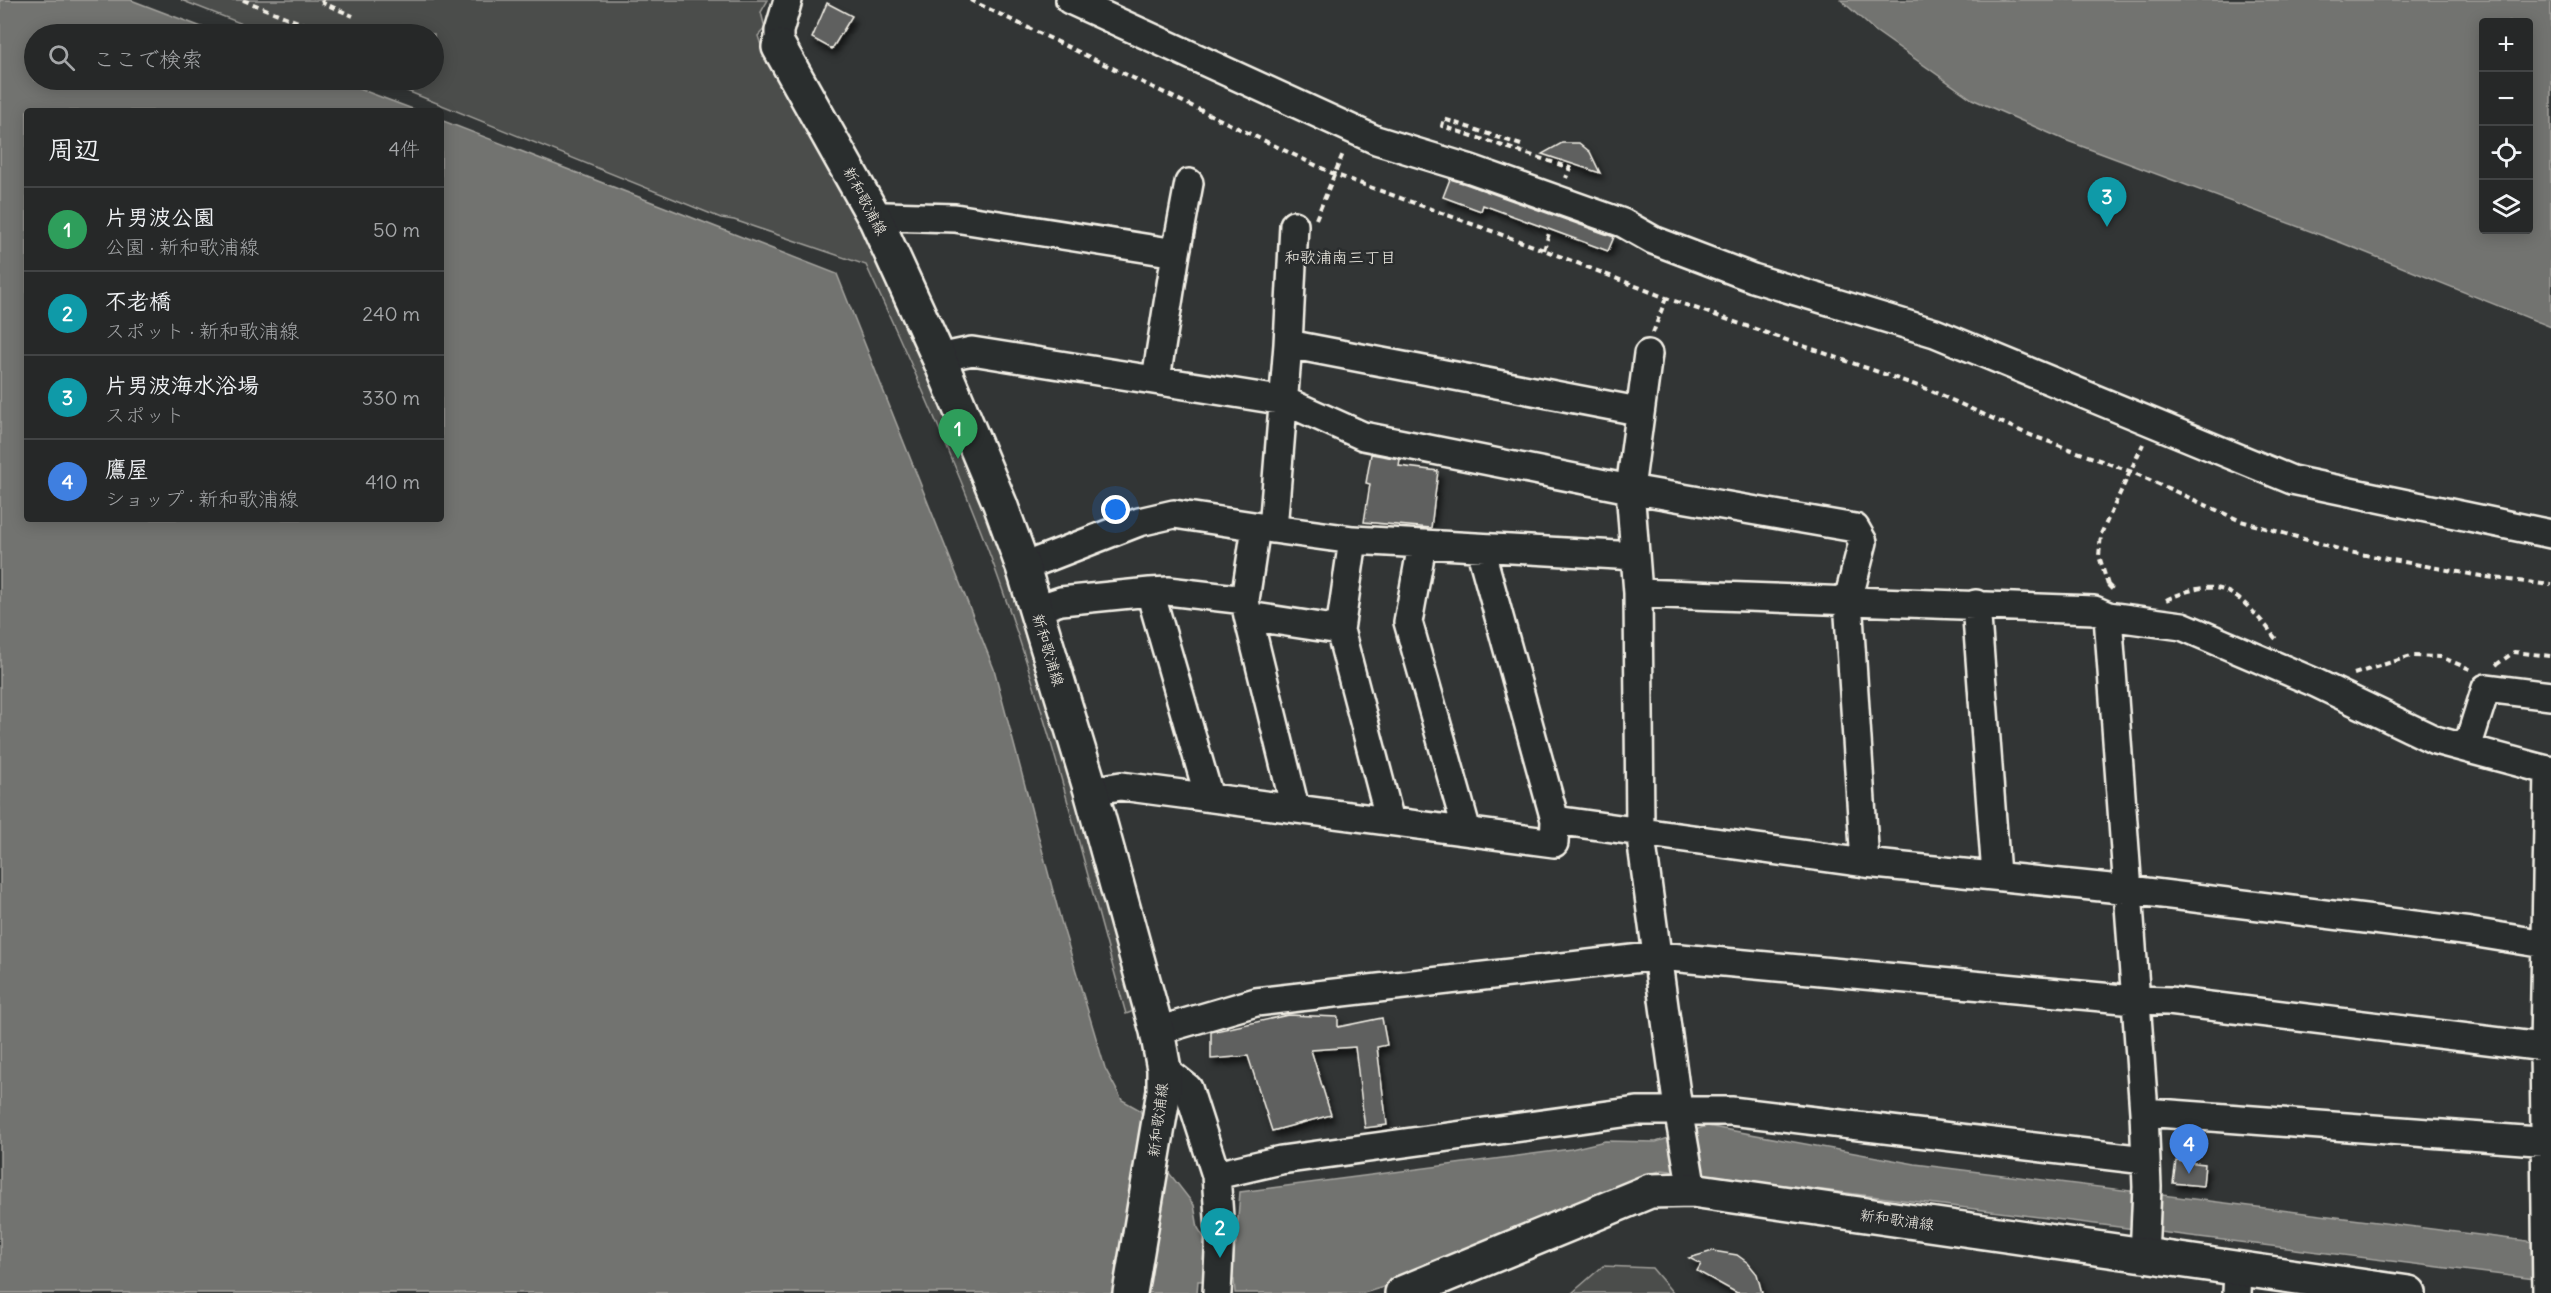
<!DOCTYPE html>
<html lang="ja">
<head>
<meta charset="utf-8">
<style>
	body { margin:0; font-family:Delius,"Klee One",sans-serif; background:#2e3030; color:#f1f3f6 }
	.controls { position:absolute; right:18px; top:18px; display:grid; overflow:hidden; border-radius:6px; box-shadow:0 3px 15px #0003 }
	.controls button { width:54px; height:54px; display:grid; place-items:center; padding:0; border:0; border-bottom:2px solid #424445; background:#262828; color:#f1f3f6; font:30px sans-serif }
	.you { position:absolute; left:1116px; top:510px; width:21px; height:21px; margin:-15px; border:4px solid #fff; border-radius:50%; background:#1a73e8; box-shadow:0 0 0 9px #1a73e833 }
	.badge { display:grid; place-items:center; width:39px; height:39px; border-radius:50%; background:#ffd166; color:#fff; font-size:20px; font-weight:700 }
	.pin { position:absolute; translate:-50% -50px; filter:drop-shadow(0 2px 3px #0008) }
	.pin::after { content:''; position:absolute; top:32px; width:21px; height:18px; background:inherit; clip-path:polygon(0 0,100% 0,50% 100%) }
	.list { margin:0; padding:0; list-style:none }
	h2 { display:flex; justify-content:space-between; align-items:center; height:78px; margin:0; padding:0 24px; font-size:26px }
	h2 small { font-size:20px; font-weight:400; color:#a4a6a8 }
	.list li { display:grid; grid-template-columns:39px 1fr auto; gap:18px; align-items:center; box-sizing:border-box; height:84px; padding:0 24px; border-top:2px solid #424445 }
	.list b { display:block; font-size:22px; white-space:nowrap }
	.list p { margin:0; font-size:20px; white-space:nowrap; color:#a4a6a8 }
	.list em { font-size:20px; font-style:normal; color:#a4a6a8 }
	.icon { flex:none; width:33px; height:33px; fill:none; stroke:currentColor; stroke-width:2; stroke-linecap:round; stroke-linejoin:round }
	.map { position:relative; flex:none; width:2551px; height:1293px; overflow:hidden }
	.search { position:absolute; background:#262828; box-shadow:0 3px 15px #0003; left:24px; top:24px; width:420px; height:66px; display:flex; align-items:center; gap:15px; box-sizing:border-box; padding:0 21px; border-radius:33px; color:#a4a6a8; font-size:22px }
	.panel { position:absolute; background:#262828; box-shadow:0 3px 15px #0003; left:24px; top:108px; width:420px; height:414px; border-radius:6px }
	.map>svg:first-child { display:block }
	.green { fill:#4b4d4c; stroke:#a09f9a; stroke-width:1.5 }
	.water { fill:#727370; stroke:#a6a5a0; stroke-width:1.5; fill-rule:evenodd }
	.building { fill:#5f605f; stroke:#f4f1e8; stroke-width:1.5; filter:url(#shadow) }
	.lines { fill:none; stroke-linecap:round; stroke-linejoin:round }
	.minor-casing { stroke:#f4f1e8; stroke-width:32 }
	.major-casing { stroke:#f4f1e8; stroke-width:38 }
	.path { stroke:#f4f1e8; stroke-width:4; stroke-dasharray:6 4.5; stroke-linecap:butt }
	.minor { stroke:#2a2d2e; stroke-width:27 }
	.major { stroke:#2a2d2e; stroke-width:33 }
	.labels { text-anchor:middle; stroke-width:5; stroke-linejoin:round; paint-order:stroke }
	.street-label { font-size:15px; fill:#f4f1e8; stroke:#2a2d2e }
	.neighbourhood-label { font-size:16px; fill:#f4f1e8; stroke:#2a2d2e }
</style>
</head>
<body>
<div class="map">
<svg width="2551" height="1293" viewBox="0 0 2551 1293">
	<defs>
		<filter id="shadow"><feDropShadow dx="3.5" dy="6" stdDeviation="3" flood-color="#0009"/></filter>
	</defs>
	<rect width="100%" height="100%" fill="#323535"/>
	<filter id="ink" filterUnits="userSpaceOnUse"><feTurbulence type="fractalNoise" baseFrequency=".0167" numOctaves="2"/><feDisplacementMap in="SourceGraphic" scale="12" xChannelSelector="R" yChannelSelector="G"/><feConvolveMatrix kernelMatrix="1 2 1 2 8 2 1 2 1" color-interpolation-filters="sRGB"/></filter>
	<g filter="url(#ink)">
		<path class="green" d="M 181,0 L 768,0 L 761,12 L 765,28 L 758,36 L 767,63 L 773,63 L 882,256 L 986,512 L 1024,618 L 1139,1009 L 1126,1014 C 1084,865 1047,712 994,566 C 956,463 912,364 866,265 L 734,220 L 721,218 L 380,80 L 434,80 L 434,34 L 268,34 Z
			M 1603,1266 L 1652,1268 L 1673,1293 L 1572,1293 Z"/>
		<path class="water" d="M 0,0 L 131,0 L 220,34 L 34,34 L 34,80 L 336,80 L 418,111 L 27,111 L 27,519 L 441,519 L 441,120 L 837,274 L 994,669 L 1061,921 L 1105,1068 L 1122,1100 L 1140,1110 L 1159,1160 L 1194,1205 L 1198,1228 L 1208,1244 L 1236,1244 L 1240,1192 L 1571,1149 L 1605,1141 L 1656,1142 L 1707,1126 L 1915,1164 L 2551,1244 L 2551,1281 L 1662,1170 L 1623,1184 L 1403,1281 L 1364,1293 L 1235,1293 L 1234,1280 L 1198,1281 L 1197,1293 L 0,1293 Z
			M 1841,0 L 2551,0 L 2551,327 L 2342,243 L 2065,140 L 1972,99 L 1874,30 ZM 2484,22 L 2528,22 L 2528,230 L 2484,230 Z"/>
		<path class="building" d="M 827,3 L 852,16 L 832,49 L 812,38 Z
			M 1562,143 L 1579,143 L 1590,152 L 1600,173 L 1542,154 Z
			M 1450,179 L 1466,184 L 1614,237 L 1608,251 L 1483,205 L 1481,211 L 1443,197 Z
			M 1371,454 L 1400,459 L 1399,466 L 1438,471 L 1431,528 L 1364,522 L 1370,484 L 1366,483 Z
			M 1288,1015 L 1338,1017 L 1338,1027 L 1382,1018 L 1387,1045 L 1377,1047 L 1387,1125 L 1365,1128 L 1355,1047 L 1311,1050 L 1331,1115 L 1272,1131 L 1248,1056 L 1211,1059 L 1211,1032 Z
			M 2176,1161 L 2205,1164 L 2203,1186 L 2173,1183 Z
			M 1713,1251 L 1737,1255 L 1748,1263 L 1757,1274 L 1762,1293 L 1737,1293 L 1697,1271 L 1701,1264 L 1689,1258 Z"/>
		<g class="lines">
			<defs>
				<path id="minor" d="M 1070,0 L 1376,140 L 1471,169 L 1623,223 L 1653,240 L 1753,278 L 1935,333 L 2292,480 L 2551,534
					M 779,47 L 779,31 L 788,0
					M 876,220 L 885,216 L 955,218 L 1176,253 L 1156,379
					M 1176,253 L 1189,183
					M 1288,344 L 1294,225
					M 1648,354 L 1630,489 L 1855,528 L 1863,542 L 1848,600 L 1865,863
					M 939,358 L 972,351 L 1285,401 L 1363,436 L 1630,489 L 1638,593 L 1640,830 L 1678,1109 L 1692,1190
					M 1353,540 L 1273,529 L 1288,344 L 1638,411
					M 1422,545 L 1408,622 L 1467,831
					M 1480,548 L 1555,820
					M 1023,567 L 1139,522 L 1174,514 L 1273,529
					M 1150,592 L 1168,591 L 1245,600 L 1248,616 L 1340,630 L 1390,821
					M 1638,593 L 2094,610 L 2108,616 L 2182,626 L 2316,683 L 2435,740 L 2551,771
					M 1245,600 L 1256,527
					M 1976,604 L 1996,875
					M 1036,609 L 1061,601 L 1150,592 L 1209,797
					M 1248,616 L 1295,808
					M 2108,616 L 2144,1112 L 2147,1187 L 2144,1257
					M 1340,630 L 1353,540 L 1635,556
					M 2467,748 L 2486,688 L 2551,696
					M 1091,791 L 1121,786 L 1554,843 L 1555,820 L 1865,863 L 2130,890 L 2471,932 L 2551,945
					M 1157,1031 L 1256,1002 L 1659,956 L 2134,1000 L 2169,1001 L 2551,1048
					M 1164,1069 L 1188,1088 L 1216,1175
					M 2144,1112 L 2551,1142
					M 1217,1293 L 1220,1231 L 1216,1175 L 1281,1160 L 1637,1111 L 1731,1111 L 2145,1160
					M 2237,1293 L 2238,1270
					M 2547,1293 L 2544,1047 L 2549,770"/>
				<path id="major" d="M 779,47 L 876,220 L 939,358 L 1000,504 L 1023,567 L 1091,791 L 1157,1031 L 1164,1069 L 1164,1091 L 1130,1293
					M 1402,1293 L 1650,1191 L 1692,1190 L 2409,1293"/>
			</defs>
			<use href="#minor" class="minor-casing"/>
			<use href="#major" class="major-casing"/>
			<path class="path" d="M 243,0 L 328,34
				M 322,0 L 323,3 L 353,16
				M 970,0 L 1334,174 L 1544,250 L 1666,298 L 1927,389 L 2025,433 L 2132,472 L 2241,521 L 2349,552 L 2486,577 L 2551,585
				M 1521,145 L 1444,119 L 1442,126 L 1570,168 L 1566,178
				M 1316,219 L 1344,151
				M 1544,250 L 1550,230
				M 1653,333 L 1666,298
				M 2108,585 L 2115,592
				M 2108,585 L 2099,556 L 2101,534 L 2143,444
				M 2166,600 C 2213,578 2231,585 2264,624 C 2269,628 2271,634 2276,639
				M 2496,665 L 2514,652 L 2551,656
				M 2354,674 L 2411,656 L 2441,657 L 2472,670"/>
			<use href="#minor" class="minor"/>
			<use href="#major" class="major"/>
		</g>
	</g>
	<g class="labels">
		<g class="street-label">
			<text transform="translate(865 201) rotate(62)" y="5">新和歌浦線</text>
			<text transform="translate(1048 650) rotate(73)" y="5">新和歌浦線</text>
			<text transform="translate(1158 1120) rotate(-83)" y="5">新和歌浦線</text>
			<text transform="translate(1897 1220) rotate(8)" y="5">新和歌浦線</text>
		</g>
		<g class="neighbourhood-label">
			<text x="1340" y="263">和歌浦南三丁目</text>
		</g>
	</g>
</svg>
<div class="controls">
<button>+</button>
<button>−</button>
<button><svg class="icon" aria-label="locate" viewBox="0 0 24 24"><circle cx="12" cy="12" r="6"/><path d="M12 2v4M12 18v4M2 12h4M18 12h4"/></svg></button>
<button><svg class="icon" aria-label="layers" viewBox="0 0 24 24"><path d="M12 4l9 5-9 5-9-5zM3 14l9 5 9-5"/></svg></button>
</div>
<div class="you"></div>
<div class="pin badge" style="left:958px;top:459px;background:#2e9e5b">1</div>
<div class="pin badge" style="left:1220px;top:1258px;background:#0f9aa8">2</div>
<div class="pin badge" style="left:2107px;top:227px;background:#0f9aa8">3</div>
<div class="pin badge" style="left:2189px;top:1174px;background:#3f7fe0">4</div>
<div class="search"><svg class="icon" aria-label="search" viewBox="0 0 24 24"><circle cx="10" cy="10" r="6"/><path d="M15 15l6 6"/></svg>ここで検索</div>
<section class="panel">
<h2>周辺<small>4件</small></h2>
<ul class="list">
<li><span class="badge" style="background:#2e9e5b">1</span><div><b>片男波公園</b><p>公園 · 新和歌浦線</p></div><em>50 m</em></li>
<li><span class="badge" style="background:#0f9aa8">2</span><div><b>不老橋</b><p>スポット · 新和歌浦線</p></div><em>240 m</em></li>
<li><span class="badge" style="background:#0f9aa8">3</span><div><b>片男波海水浴場</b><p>スポット</p></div><em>330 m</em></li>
<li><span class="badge" style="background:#3f7fe0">4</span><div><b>鷹屋</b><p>ショップ · 新和歌浦線</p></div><em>410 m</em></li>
</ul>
</section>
</div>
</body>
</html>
